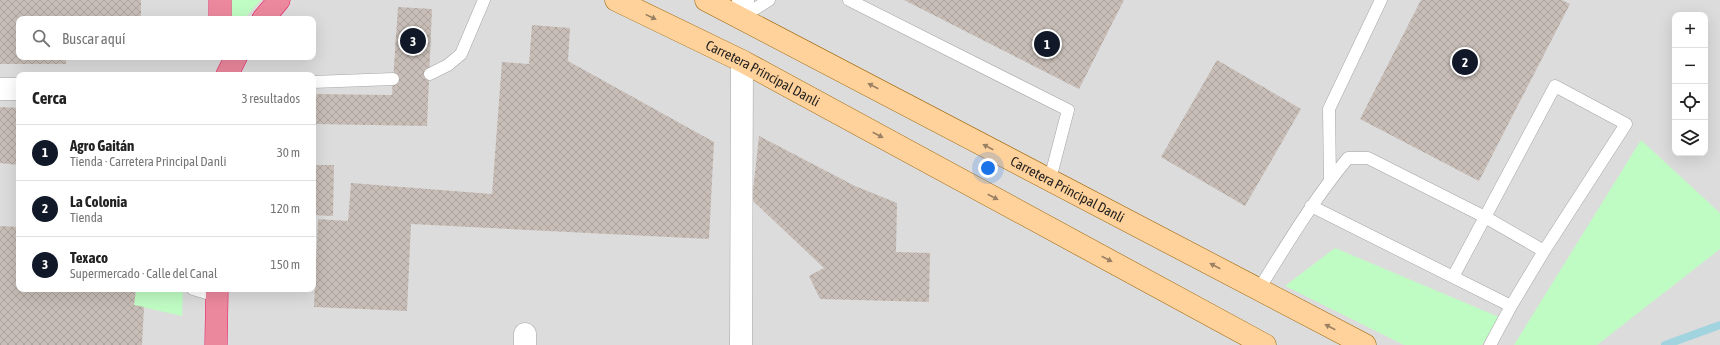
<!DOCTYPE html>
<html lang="es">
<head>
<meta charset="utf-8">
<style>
	body { margin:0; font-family:"Asap Condensed",sans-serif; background:#f6f6f6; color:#222 }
	.controls { position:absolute; right:12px; top:12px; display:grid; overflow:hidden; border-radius:8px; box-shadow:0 4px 16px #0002 }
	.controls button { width:36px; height:36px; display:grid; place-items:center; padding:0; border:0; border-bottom:1px solid #e0e0e0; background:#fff; color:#222; font:20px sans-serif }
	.you { position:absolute; left:988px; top:168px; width:14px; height:14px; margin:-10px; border:3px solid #fff; border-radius:50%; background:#1a73e8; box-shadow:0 0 0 6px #1a73e833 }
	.badge { display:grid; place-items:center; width:26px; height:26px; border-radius:50%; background:#111827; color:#fff; font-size:13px; font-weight:700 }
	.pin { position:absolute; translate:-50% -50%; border:2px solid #fff; box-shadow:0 1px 4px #0006 }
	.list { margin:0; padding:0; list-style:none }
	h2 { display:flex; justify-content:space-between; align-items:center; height:52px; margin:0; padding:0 16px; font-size:17px }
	h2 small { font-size:13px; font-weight:400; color:#767676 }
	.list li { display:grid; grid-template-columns:26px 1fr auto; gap:12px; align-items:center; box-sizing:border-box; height:56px; padding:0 16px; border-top:1px solid #e0e0e0 }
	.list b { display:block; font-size:15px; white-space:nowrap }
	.list p { margin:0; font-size:13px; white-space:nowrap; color:#767676 }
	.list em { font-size:13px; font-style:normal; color:#767676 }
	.icon { flex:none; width:22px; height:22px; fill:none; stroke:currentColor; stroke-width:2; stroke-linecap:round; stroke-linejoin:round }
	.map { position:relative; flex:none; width:1720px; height:345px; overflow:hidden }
	.search { position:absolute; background:#fff; box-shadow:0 4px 16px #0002; left:16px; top:16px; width:300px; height:44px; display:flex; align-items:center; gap:10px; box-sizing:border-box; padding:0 14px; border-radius:8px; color:#767676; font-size:15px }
	.panel { position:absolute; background:#fff; box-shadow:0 4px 16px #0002; left:16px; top:72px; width:300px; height:220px; border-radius:8px }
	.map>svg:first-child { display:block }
	.residential { fill:#dddcdc; fill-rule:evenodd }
	.park { fill:#bffcc3 }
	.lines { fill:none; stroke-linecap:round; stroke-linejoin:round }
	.stream { stroke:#a2d4e0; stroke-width:8 }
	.building { fill:url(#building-cross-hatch) }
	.lane-casing { stroke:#a6a6a6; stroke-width:13 }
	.street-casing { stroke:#a6a6a6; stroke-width:23 }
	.primary-casing { stroke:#9a6300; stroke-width:23 }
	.highway-casing { stroke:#e51b65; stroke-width:23 }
	.lane { stroke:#fff; stroke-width:12 }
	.street { stroke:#fff; stroke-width:22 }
	.primary { stroke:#ffd19b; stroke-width:22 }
	.highway { stroke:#ec889d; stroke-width:22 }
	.oneway { fill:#9a8163 }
	.labels { text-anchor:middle; stroke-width:3; stroke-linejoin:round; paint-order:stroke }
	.street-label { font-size:14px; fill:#1f1f1f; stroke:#fff }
</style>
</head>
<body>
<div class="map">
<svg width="1720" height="345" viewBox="0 0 1720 345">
	<defs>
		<pattern id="building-cross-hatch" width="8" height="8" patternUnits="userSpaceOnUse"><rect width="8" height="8" fill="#c8beb7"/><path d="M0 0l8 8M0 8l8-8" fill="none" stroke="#aba39d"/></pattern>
	</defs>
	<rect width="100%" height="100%" fill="#f0ece4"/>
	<path class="residential" d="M 0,0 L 1720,0 L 1720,345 L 0,345 ZM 1675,15 L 1705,15 L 1705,153 L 1675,153 ZM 19,19 L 313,19 L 313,57 L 19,57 ZM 19,75 L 313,75 L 313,289 L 19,289 Z"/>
	<path class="park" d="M 230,0 L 261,0 L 244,19 L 230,19 Z
		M 1641,140 L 1720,213 L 1720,249 L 1597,345 L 1514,345 Z
		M 1335,248 L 1499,317 L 1482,345 L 1404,345 L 1285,286 Z
		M 136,289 L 177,289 L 183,291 L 182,316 L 134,305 Z"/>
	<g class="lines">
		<path class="stream" d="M 1665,345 L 1720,325"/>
	</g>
	<path class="building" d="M 0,0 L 141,0 L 141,19 L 19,19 L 19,57 L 66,57 L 66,64 L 0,64 Z
		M 904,0 L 1124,0 L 1079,89 Z
		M 1421,0 L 1562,0 L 1570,4 L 1479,181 L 1360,119 Z
		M 398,7 L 432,9 L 427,126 L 313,124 L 313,94 L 392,95 Z
		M 532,25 L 570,28 L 568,61 L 714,142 L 709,239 L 411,224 L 407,311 L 314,307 L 318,219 L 348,221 L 351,183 L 492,194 L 502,62 L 529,64 Z
		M 1217,60 L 1301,109 L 1245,206 L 1161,157 Z
		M 0,107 L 19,108 L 19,165 L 0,163 Z
		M 759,136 L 855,186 L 897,203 L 896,252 L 930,253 L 929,302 L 820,299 L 809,276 L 824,268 L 752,200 Z
		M 313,165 L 334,165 L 333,216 L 313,215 Z
		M 0,226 L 19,227 L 19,289 L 136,289 L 134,305 L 144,307 L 142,345 L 0,345 Z"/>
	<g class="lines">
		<defs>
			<path id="lane" d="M 849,0 L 1068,110 L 1050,179
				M 742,17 L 769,0
				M 430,74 L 448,65 L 461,54 L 484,0
				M 313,82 L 393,79
				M 1330,180 L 1329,109 L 1381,0
				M 1311,206 L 1511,306
				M 1453,277 L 1555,86 L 1626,124 L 1544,251
				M 193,289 L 217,296
				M 1259,289 C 1287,244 1314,199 1348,158 L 1368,158 L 1485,217 L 1544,251 L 1511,306 L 1490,345"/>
			<path id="street" d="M 742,17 L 743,0
				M 0,89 L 19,89
				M 525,334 L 525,345
				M 741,345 L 742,61"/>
			<g id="primary">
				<path id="s1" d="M 616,0 L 742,61 L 1265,345"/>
				<path id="s2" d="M 706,0 L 1365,345"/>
			</g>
			<path id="highway" d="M 220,0 L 220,19
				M 263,19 L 279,0
				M 227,75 L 236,57
				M 216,345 L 217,289"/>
		</defs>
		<use href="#lane" class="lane-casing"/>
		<use href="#street" class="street-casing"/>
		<use href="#primary" class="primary-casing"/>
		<use href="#highway" class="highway-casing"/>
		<use href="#lane" class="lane"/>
		<use href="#street" class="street"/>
		<use href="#primary" class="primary"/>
		<use href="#highway" class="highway"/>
	</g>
	<defs><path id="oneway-solid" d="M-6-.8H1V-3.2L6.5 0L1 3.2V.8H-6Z"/></defs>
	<g class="oneway">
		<use href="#oneway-solid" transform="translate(651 17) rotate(26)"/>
		<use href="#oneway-solid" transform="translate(873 86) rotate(-152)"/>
		<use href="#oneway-solid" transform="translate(878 135) rotate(28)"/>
		<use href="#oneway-solid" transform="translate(988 147) rotate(-152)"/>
		<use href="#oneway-solid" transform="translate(993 197) rotate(28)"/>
		<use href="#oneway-solid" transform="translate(1107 259) rotate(28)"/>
		<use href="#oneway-solid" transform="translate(1215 266) rotate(-152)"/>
		<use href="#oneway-solid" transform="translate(1330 327) rotate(-152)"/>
	</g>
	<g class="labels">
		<g class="street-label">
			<text dy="5" stroke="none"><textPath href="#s1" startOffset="164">Carretera Principal Danli</textPath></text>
			<text dy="5" stroke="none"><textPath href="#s2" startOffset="408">Carretera Principal Danli</textPath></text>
		</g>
	</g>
</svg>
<div class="controls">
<button>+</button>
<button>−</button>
<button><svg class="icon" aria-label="locate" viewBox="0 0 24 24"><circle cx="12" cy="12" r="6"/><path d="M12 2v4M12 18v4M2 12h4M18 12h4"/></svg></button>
<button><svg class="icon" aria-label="layers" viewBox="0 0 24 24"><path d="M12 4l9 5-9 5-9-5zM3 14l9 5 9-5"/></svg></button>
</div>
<div class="you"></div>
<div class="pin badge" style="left:1047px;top:44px">1</div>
<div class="pin badge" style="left:1465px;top:62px">2</div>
<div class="pin badge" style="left:413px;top:41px">3</div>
<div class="search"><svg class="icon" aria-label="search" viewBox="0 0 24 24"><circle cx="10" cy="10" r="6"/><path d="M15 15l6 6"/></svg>Buscar aquí</div>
<section class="panel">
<h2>Cerca<small>3 resultados</small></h2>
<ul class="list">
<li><span class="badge">1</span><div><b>Agro Gaitán</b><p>Tienda · Carretera Principal Danli</p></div><em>30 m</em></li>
<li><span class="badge">2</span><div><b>La Colonia</b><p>Tienda</p></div><em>120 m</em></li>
<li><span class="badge">3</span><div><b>Texaco</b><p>Supermercado · Calle del Canal</p></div><em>150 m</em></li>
</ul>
</section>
</div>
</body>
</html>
